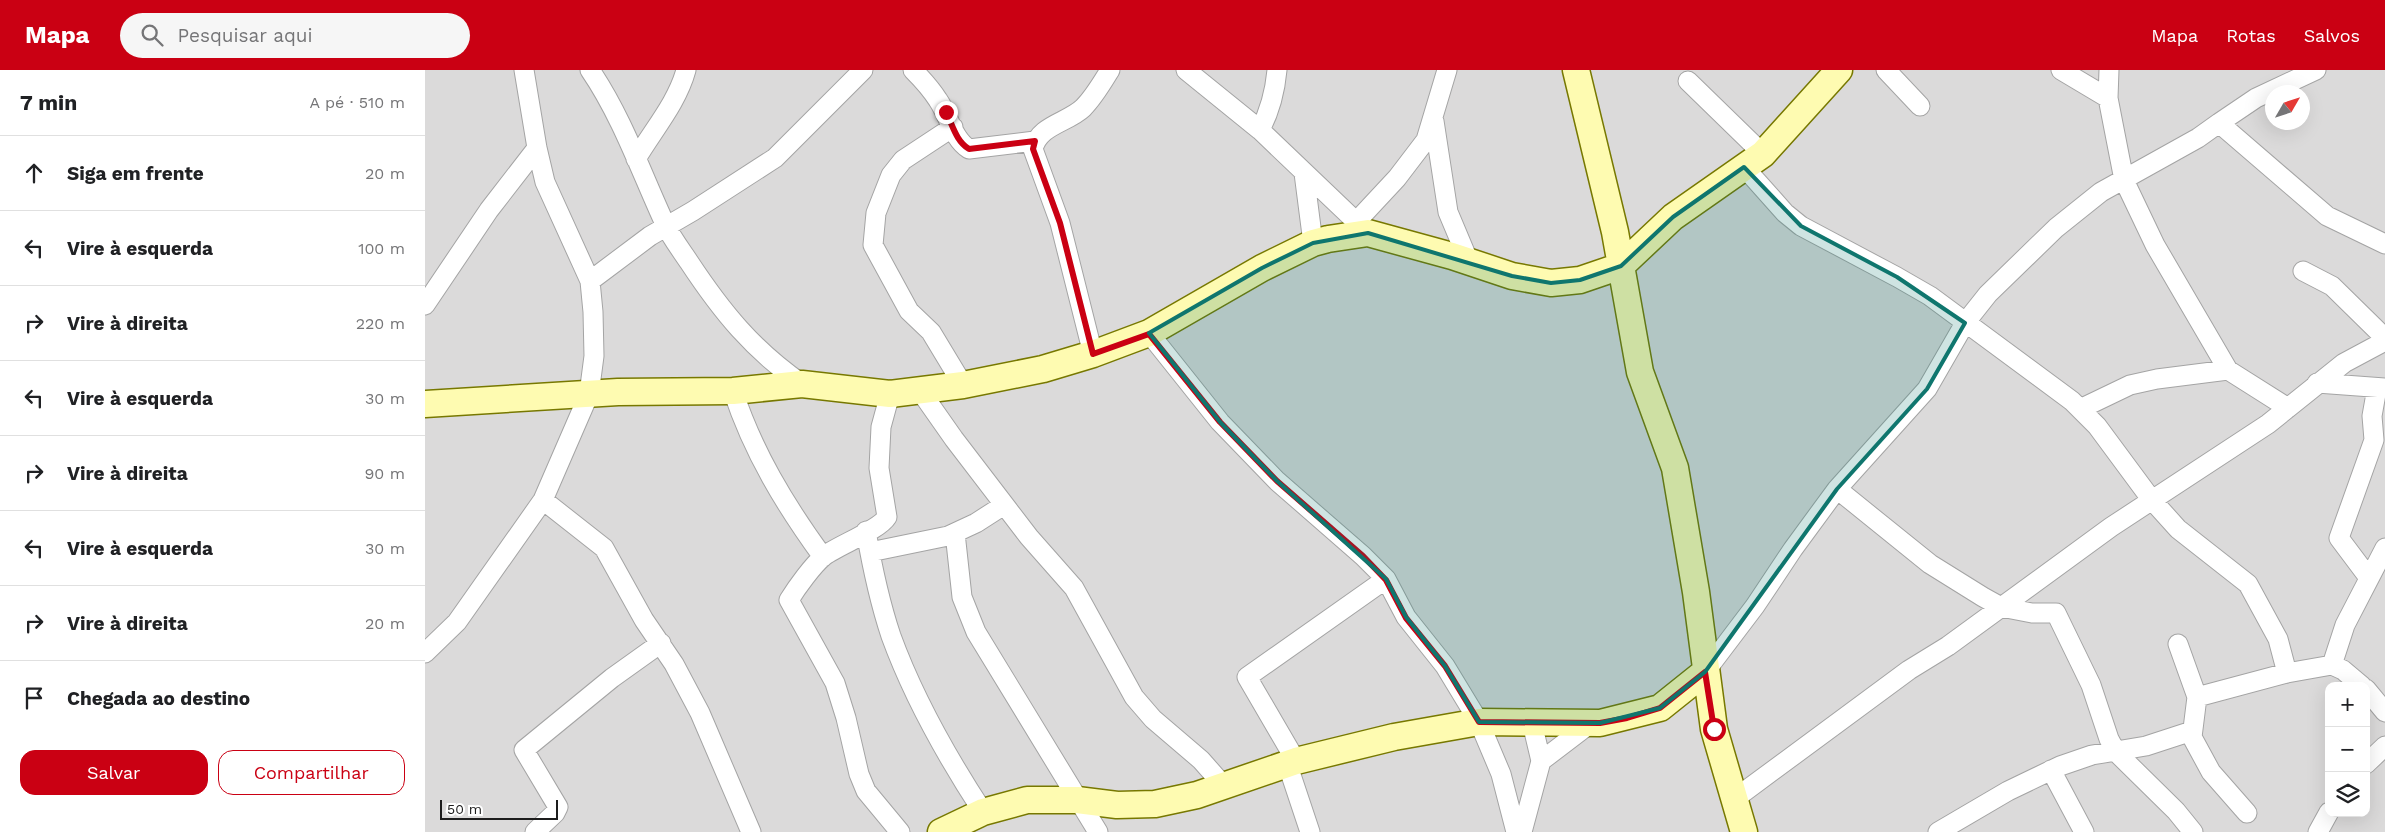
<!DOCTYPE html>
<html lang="pt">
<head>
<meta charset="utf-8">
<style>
	body { margin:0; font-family:"Work Sans",sans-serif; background:#f6f6f6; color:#202124 }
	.controls { position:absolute; right:15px; bottom:15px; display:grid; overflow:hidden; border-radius:10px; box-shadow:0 5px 20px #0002 }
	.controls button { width:45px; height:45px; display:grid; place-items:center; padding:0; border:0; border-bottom:1px solid #e0e0e0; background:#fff; color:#202124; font:25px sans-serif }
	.compass { position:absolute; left:1840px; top:15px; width:45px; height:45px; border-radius:50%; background:#fff; box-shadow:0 5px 20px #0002; rotate:51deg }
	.scale { position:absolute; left:15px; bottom:12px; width:118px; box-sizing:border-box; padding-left:5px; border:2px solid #1d1d1d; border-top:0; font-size:14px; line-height:18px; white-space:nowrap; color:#1d1d1d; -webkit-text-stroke:4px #fff; paint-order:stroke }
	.stop { position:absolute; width:15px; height:15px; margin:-11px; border:4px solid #ca0013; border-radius:50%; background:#fff }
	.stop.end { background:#ca0013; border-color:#fff; box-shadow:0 1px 5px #0008 }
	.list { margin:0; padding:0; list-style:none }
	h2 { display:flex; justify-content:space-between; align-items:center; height:65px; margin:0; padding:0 20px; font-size:21px }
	h2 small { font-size:16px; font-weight:400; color:#757577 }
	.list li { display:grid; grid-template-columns:32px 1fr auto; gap:15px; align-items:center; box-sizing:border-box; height:75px; padding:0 20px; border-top:1px solid #e0e0e0 }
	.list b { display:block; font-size:19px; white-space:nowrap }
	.list em { font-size:16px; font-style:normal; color:#757577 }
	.actions { display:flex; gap:10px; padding:15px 20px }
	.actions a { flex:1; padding:11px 0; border:1px solid #ca0013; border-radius:15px; text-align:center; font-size:18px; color:#ca0013 }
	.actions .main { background:#ca0013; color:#fff }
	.icon { flex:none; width:28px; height:28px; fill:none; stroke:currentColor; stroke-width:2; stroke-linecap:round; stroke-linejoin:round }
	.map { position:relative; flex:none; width:1960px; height:762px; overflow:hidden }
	header { display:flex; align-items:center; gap:30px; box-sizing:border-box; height:70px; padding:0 25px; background:#ca0013; color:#fff }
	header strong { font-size:24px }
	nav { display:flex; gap:28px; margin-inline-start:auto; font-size:18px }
	.search { width:350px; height:45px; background:#f6f6f6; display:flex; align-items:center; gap:12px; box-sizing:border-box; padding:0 18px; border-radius:28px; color:#757577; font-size:19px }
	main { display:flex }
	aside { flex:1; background:#fff }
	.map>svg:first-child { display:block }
	.residential { fill:#dbdada; fill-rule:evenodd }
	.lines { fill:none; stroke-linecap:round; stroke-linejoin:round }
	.street-casing { stroke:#a4a4a4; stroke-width:21 }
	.secondary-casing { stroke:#777800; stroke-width:29 }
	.street { stroke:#fff; stroke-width:19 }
	.secondary { stroke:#fefbb1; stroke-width:26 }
	.route { stroke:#ca0013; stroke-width:6 }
	.marked { fill:#0f766e; fill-opacity:0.2; stroke:#0f766e; stroke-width:4; stroke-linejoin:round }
</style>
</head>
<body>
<header>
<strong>Mapa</strong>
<div class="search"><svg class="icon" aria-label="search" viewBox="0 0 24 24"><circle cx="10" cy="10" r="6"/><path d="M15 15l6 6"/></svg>Pesquisar aqui</div>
<nav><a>Mapa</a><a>Rotas</a><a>Salvos</a></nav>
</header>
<main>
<aside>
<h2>7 min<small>A pé · 510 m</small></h2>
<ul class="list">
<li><svg class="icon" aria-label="ahead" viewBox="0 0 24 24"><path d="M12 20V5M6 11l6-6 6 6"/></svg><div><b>Siga em frente</b></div><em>20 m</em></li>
<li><svg class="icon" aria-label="left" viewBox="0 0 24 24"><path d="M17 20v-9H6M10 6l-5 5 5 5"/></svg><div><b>Vire à esquerda</b></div><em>100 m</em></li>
<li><svg class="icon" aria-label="right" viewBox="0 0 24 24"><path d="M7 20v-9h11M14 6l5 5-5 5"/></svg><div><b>Vire à direita</b></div><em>220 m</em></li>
<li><svg class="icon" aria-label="left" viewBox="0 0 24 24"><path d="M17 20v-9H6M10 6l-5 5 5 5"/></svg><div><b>Vire à esquerda</b></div><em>30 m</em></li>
<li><svg class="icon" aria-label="right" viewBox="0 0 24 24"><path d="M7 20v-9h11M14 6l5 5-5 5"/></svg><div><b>Vire à direita</b></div><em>90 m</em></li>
<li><svg class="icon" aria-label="left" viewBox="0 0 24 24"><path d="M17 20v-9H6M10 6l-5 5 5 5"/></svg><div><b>Vire à esquerda</b></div><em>30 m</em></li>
<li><svg class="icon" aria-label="right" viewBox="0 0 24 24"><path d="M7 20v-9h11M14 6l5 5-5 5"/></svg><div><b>Vire à direita</b></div><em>20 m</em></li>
<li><svg class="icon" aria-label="arrive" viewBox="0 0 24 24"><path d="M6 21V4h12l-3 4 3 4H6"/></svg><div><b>Chegada ao destino</b></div></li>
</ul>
<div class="actions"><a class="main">Salvar</a><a>Compartilhar</a></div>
</aside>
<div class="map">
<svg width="1960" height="762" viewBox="0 0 1960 762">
	<rect width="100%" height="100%" fill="#efeae2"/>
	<path class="residential" d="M 0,0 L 1960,0 L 1960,762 L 0,762 ZM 1848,22 L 1878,22 L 1878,52 L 1848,52 ZM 1904,616 L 1941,616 L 1941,743 L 1904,743 Z"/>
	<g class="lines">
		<defs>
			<path id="street" d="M 165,0 C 197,47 216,102 240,154 C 246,167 256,180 264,192 C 297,242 328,280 377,314
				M 488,0 C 497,9 506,19 513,30 C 524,46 528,69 544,79 L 610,71
				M 761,0 L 835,60 L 943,163
				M 1461,0 L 1495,36
				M 1636,0 L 1683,28
				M 1684,0 L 1683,28 L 1699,110 L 1730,175 L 1803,300
				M 1263,11 L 1338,84
				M 1009,51 L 1023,142 L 1044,192
				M 1794,53 L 1831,28 L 1891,0
				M 528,57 L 478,90 L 466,105 L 451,143 L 448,175 L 484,241 L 506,262 L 538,315
				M 835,60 C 845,41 850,22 852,0
				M 211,89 C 228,60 252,33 261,0
				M 1319,97 L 1360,143 L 1376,156 L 1472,207 L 1505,226 L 1647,331 L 1672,356 L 1726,429 L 1753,459 L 1823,514 L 1853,569 L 1862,603
				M 879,103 L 888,173
				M 931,152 L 972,108 L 1001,70 L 1022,0
				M 1878,201 L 1907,216 L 1960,268
				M 165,211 L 225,166 L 268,141 L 350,88 L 438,0
				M 0,235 L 64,140 L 112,78
				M 724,263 L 795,352 L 852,411 L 938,486 L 961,509 L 981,547 L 1020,596 L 1054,652 L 1076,704 L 1091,762
				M 668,284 L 635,153 L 608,79 C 614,55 642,53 658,38 C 669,27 677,13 685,0
				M 1892,313 L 1960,318
				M 308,321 C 328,382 360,435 398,487
				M 496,322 L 529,369 L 604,467 L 649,518 L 709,627 L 728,649 L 776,690 L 798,715
				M 465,324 L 456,357 L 454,398 L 462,447 C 454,460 414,475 399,486 C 388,495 372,517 364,530 L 410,613 L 421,648 L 434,704 L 441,721 L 475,762
				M 1655,339 L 1705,315 L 1732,309 L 1803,300 L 1863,338
				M 1412,419 L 1505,494 L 1558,527 L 1576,537 L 1607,543 L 1631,543 L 1666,615 L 1684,669 L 1691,682 L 1751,741 L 1768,762
				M 118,430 L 179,478 L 219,550 L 249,594 L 275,643 L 326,762
				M 441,461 C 447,496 455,533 466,566 C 489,629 522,687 558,742
				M 530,463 L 537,527 L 551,562 L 673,762
				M 445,482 L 523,466 L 551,453 L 579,435
				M 1944,508 L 1914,468 L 1949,370 L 1947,346 L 1952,318
				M 1753,574 L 1772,627 L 1767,667 L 1786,702 L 1822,743
				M 0,583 L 32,552 L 118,430 L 164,324 L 169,286 L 168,242 L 165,211 L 120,112 L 112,78 L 99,0
				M 1907,595 L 1920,555 L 1960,478
				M 1280,602 L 1330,536 L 1368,479 L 1412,419 L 1502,319 L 1540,253 L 1563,224 L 1631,158 L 1676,122 L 1773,68 L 1794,53 L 1902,146 L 1960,174
				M 1941,619 L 1960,642
				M 1772,627 L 1862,603 L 1907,595 L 1918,600 L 1937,616
				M 871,691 L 822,607 L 961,509
				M 1116,691 L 1166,653
				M 862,693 L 885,762
				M 1941,694 L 1960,676
				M 1626,700 L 1659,762
				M 1308,730 L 1484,600 L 1523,576 L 1686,457 L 1843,354 L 1919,293 L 1960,271
				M 110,762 L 130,743 L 133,737 L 99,680 L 187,608 L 236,573
				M 1097,762 L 1116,691 L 1107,653
				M 1513,762 L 1583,721 L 1635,696 L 1667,685 L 1721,676 L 1767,661
				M 1893,762 L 1904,742"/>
			<path id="secondary" d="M 1151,0 L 1190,162 L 1215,302 L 1250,398 L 1271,522 L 1289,659 L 1319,762
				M 0,334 L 193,322 L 308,321 L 377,314 L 465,324 L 538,315 L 618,299 L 668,284 L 724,263 L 837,198 L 888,173 L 903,169 L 943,163 L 1027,186 L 1087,206 L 1126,213 L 1155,210 L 1196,196 L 1248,147 L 1338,84 L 1414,0
				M 516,762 L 558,742 L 602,730 L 652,730 L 692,735 L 730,734 L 772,725 L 871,691 L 969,667 L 1054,652 L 1175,653 L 1235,638 L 1280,602"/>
		</defs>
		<use href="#street" class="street-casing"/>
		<use href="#secondary" class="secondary-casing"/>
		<use href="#street" class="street"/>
		<use href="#secondary" class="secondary"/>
	</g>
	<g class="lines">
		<path class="route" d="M 521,42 C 528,56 531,71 544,79 L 610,71 L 608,79 L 635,153 L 668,284 L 724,264 L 795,352 L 852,411 L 938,486 L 961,510 L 981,548 L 1020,596 L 1054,652 L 1175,653 L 1202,648 L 1235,638 L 1280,602 L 1289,659"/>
	</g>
	<path class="marked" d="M 1319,97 L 1376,156 L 1472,207 L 1540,253 L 1502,319 L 1412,419 L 1280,602 L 1235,638 L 1175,653 L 1054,652 L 1020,596 L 981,547 L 961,509 L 852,411 L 795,352 L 724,263 L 837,198 L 888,173 L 943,163 L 1087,206 L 1126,213 L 1155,210 L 1196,196 L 1248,147 Z"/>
</svg>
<div class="controls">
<button>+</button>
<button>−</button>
<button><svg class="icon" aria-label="layers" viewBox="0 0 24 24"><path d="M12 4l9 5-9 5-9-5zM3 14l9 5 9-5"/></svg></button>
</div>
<svg class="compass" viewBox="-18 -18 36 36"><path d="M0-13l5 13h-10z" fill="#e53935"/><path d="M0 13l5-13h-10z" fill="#757577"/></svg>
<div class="scale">50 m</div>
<div class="stop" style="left:1289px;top:659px"></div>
<div class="stop end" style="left:521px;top:42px"></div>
</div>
</main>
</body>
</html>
